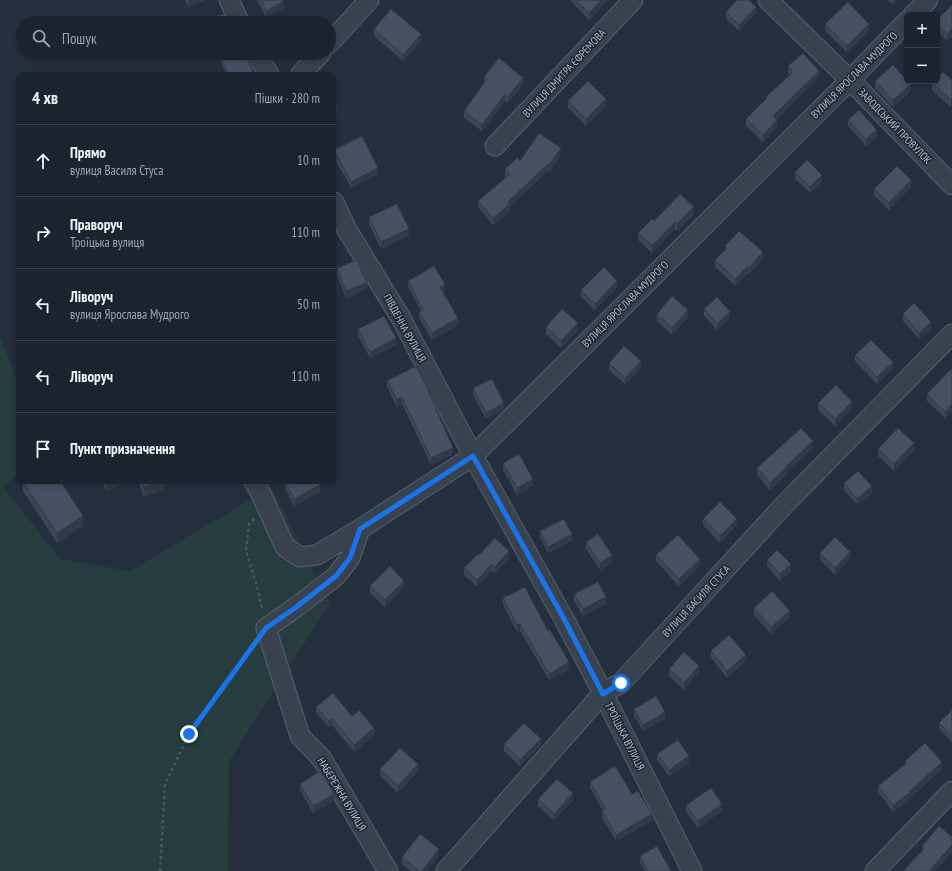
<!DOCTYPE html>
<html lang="uk">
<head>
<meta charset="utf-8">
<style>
	body { margin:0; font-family:"PT Sans Narrow",sans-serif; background:#242b36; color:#f1f3f6 }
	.controls { position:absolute; right:12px; top:12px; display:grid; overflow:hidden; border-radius:6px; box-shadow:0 2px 6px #0003 }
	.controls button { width:36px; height:36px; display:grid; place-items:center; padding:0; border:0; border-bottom:1px solid #39404a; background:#1b232e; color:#f1f3f6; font:20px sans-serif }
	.stop { position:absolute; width:12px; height:12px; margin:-9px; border:3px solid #1a73e8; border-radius:50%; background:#fff }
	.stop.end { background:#1a73e8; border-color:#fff; box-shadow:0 1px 4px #0008 }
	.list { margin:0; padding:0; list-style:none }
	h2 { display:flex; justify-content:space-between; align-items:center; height:52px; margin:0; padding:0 16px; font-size:17px }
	h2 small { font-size:13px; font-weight:400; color:#a0a4aa }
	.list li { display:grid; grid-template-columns:26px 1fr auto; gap:12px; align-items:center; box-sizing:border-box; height:72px; padding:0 16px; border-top:1px solid #39404a }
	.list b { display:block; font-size:15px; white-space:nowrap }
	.list p { margin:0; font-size:13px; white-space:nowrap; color:#a0a4aa }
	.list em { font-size:13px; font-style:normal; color:#a0a4aa }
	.icon { flex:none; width:22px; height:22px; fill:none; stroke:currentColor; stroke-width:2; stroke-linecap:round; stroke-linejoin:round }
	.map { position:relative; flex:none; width:952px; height:871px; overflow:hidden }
	.search { position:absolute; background:#1b232e; box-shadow:0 2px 6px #0003; left:16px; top:16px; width:320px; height:44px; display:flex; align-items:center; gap:10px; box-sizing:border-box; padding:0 14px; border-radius:22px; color:#a0a4aa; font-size:15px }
	.panel { position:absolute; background:#1b232e; box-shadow:0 2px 6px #0003; left:16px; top:72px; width:320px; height:412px; border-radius:6px }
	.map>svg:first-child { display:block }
	.green { fill:#263c3f }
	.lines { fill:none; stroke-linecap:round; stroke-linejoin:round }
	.minor-casing { stroke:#565f6c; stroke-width:21 }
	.path { stroke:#44595c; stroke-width:2.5; stroke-dasharray:3 3; stroke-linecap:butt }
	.minor { stroke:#38414e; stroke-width:19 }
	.wall { fill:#3b4654 }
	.shaded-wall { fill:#303945 }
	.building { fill:#455162; stroke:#303945 }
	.route { stroke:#1a73e8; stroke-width:5 }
	.labels { text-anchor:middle; stroke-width:3; stroke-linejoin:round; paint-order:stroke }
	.street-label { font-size:11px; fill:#b4bcc9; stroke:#1d2633 }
</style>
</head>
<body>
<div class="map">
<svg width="952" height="871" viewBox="0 0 952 871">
	<rect width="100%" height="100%" fill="#242f3e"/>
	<path class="green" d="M 0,336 L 18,383 L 18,474 L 3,487 L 60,559 L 130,571 L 272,487 L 293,531 L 330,603 L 229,761 L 228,871 L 0,871 Z"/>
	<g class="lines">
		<defs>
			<path id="minor" d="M 229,0 L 240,23
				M 768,0 L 850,80 L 952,185
				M 913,15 L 928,0
				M 329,44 L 369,0
				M 255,53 L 269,74
				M 301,74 L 321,53
				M 495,146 L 633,0
				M 334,202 L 346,228 L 402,320 L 473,456 L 563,617 L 603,693 L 692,871
				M 254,482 L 261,494 L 285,547 L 300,557 L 317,555 L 360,529 L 473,456 L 850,80 L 907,21
				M 360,529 L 350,558 L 336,576 L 295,608 L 266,628 L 300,736 L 322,759 L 388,871
				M 446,871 L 603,693 L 621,683 L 784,505 L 952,334
				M 875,871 L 952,791"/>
		</defs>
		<use href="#minor" class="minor-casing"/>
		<path class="path" d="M 254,519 L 249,524 L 246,551 L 259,593 L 262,610
			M 160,871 L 165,784 L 189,734 L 253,646"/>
		<use href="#minor" class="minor"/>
	</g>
	<path class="wall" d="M 185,0 L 205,0 L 188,7 Z
		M 257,0 L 283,0 L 284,8 L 266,17 Z
		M 570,0 L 608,0 L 589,20 Z
		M 888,0 L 898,0 L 893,5 Z
		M 952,5 L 947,41 L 937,31 L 937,20 Z
		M 726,12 L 756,13 L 739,31 L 726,19 Z
		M 825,24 L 869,30 L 847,52 L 825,31 Z
		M 374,29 L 421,41 L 403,61 L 374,36 Z
		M 217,53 L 245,53 L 253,74 L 226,74 Z
		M 287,53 L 306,53 L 297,62 Z
		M 788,66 L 819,77 L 777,119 L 777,127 L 763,142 L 746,126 L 746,119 L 766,99 L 766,97 L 790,75 L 788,73 Z
		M 484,77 L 523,85 L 508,103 L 505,101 L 482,131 L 464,118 L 464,111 L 484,84 Z
		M 952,80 L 951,107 L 932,90 L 932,83 Z
		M 875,81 L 911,91 L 893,107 L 875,88 Z
		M 568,101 L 606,106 L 586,126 L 568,108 Z
		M 848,120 L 877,137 L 866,146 L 848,126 Z
		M 334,150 L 378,174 L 351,188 L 334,157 Z
		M 561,154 L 550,171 L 549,170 L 510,207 L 510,211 L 493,225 L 478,207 L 478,201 L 506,177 L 505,176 L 505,169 L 520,161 Z
		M 795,172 L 822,182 L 810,193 L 795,179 Z
		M 911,187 L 889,210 L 874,195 L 874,189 Z
		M 694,214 L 677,231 L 675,229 L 652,253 L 638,240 L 638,233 L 654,221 Z
		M 369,217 L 409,235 L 381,249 L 369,224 Z
		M 725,246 L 763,259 L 749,274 L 748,273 L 735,286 L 715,267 L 715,260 L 725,250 Z
		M 337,268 L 367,289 L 346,298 L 337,275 Z
		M 408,281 L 445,291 L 443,292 L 458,325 L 432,340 L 419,318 L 419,312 L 421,311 L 408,287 Z
		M 617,287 L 595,310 L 581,297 L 581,290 Z
		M 704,309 L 730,318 L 717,330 L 704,316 Z
		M 657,314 L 688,317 L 672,335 L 657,321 Z
		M 903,314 L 931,329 L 919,339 L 903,321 Z
		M 546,327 L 578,330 L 561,348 L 546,334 Z
		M 358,329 L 396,345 L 370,358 L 358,336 Z
		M 855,355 L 893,369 L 877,384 L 855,361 Z
		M 609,363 L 641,368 L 625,384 L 609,370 Z
		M 952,368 L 945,418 L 927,401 L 927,394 Z
		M 387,381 L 453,454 L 431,465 L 402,404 L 397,407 L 387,387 Z
		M 473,388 L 504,409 L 486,419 L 473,395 Z
		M 818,403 L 852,408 L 835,426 L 818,410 Z
		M 813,448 L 787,471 L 787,474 L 770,490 L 757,475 L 757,468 Z
		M 878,449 L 914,450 L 894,471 L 878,456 Z
		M 503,463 L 533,486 L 517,495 L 503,470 Z
		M 23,482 L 61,482 L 83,526 L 57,543 L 23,491 Z
		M 102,482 L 128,482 L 106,491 Z
		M 138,482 L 164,482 L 164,489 L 144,497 Z
		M 285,482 L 320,492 L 294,506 L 285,488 Z
		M 844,483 L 872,493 L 857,505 L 844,490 Z
		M 703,519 L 737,525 L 720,543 L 703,525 Z
		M 540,531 L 572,541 L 548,553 L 540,538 Z
		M 586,542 L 612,562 L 600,570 L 586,549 Z
		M 820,553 L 850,558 L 835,575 L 820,560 Z
		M 479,555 L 509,558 L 495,573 L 492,571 L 477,586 L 464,575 L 464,568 Z
		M 656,555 L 700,566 L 679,586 L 656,561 Z
		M 767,560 L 791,571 L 780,581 L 767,566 Z
		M 370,586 L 404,587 L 385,607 L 370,593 Z
		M 574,594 L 606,604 L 583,616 L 574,601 Z
		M 503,598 L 548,631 L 569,669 L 549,680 L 520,631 L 517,632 L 503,605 Z
		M 754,608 L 790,617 L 771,634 L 754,615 Z
		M 711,651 L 746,661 L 727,678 L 711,658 Z
		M 669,669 L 699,672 L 684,690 L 669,676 Z
		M 316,707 L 352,716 L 374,735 L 354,752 L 332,725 L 329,727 L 316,713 Z
		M 634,709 L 665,719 L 643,731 L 634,716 Z
		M 952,711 L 952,742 L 939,729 L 939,723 Z
		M 504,744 L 541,746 L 520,766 L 504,751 Z
		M 657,754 L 689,763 L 669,776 L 657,760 Z
		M 905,761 L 942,769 L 911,797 L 911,798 L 893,812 L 878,792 L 878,786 L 905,764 Z
		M 380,769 L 418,771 L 398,793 L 380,776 Z
		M 590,782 L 632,794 L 652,821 L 616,841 L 602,818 L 602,811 L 603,811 L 590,788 Z
		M 300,784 L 334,801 L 313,813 L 300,790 Z
		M 538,799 L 573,800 L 554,820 L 538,806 Z
		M 686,805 L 722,811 L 698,828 L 686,812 Z
		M 952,837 L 952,852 L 935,871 L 903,871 L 922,852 L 922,846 Z
		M 439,855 L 427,871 L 411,871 L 402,864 L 402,857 Z
		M 640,856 L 671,871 L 645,871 L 640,863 Z"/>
	<path class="shaded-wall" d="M 188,0 L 205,0 L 188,7 Z
		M 601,0 L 608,0 L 589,20 L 589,13 Z
		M 893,0 L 898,0 L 893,5 Z
		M 284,1 L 284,8 L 266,17 L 266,11 Z
		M 756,7 L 756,13 L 739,31 L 739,25 Z
		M 869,24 L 869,30 L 847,52 L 847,46 Z
		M 952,29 L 952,36 L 947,41 L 947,34 Z
		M 421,34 L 421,41 L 403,61 L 403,55 Z
		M 299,53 L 306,53 L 297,62 L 297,56 Z
		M 819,71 L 819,77 L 773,122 L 773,116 Z
		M 523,78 L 523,85 L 508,103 L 508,97 Z
		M 911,84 L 911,91 L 893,107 L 893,100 Z
		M 505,94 L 505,101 L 482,131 L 482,125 Z
		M 606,99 L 606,106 L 586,126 L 586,119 Z
		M 337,107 L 337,114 L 334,115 L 334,108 Z
		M 777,120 L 777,127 L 763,142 L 763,135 Z
		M 877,130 L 877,137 L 866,146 L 866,139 Z
		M 561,148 L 561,154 L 550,171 L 550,164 Z
		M 549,163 L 549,170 L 510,207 L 510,211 L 493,225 L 493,218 L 508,202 Z
		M 378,168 L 378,174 L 351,188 L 351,182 Z
		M 822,175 L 822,182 L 810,193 L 810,187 Z
		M 911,180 L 911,187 L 889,210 L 889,203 Z
		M 694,207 L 694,214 L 677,231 L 677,224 Z
		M 675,222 L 675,229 L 652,253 L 652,246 Z
		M 409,229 L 409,235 L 381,249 L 381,242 Z
		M 763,252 L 763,259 L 749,274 L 749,268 Z
		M 748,266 L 748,273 L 735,286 L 735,279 Z
		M 617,281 L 617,287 L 595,310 L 595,304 Z
		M 367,283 L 367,289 L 346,298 L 346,291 Z
		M 445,285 L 445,291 L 440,294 L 440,287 Z
		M 688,310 L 688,317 L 672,335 L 672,328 Z
		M 730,312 L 730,318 L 717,330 L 717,324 Z
		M 458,318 L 458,325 L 432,340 L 432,333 Z
		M 931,322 L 931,329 L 919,339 L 919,333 Z
		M 578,323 L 578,330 L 561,348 L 561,341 Z
		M 396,338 L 396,345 L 370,358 L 370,352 Z
		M 641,361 L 641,368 L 625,384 L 625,378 Z
		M 893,362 L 893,369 L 877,384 L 877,377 Z
		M 402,397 L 402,404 L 397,407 L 397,400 Z
		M 852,402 L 852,408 L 835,426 L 835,419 Z
		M 504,403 L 504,409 L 486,419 L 486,413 Z
		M 952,404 L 952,411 L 945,418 L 945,412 Z
		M 813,441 L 813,448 L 787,471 L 787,474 L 770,490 L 770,483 L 786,466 Z
		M 914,443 L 914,450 L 894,471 L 894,464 Z
		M 453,448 L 453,454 L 431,465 L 431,458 Z
		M 533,479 L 533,486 L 517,495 L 517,488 Z
		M 106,482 L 128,482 L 106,491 Z
		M 156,482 L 164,482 L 164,489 L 144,497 L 144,487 Z
		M 320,485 L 320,492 L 294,506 L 294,499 Z
		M 872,486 L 872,493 L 857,505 L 857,499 Z
		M 83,516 L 83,526 L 57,543 L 57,533 Z
		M 737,519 L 737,525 L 720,543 L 720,536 Z
		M 572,534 L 572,541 L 548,553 L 548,547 Z
		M 509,551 L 509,558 L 495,573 L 495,567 Z
		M 850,552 L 850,558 L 835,575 L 835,568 Z
		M 612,555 L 612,562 L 600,570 L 600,563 Z
		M 700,559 L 700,566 L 679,586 L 679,579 Z
		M 492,564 L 492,571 L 477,586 L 477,580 Z
		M 791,564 L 791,571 L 780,581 L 780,574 Z
		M 404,581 L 404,587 L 385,607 L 385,600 Z
		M 606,597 L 606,604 L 583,616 L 583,609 Z
		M 790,611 L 790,617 L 771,634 L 771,627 Z
		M 520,624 L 520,631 L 517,632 L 517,625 Z
		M 746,655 L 746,661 L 727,678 L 727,671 Z
		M 569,662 L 569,669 L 549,680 L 549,674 Z
		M 699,666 L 699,672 L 684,690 L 684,683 Z
		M 665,712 L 665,719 L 643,731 L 643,725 Z
		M 332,718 L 332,725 L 329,727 L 329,721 Z
		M 374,728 L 374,735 L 354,752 L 354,745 Z
		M 541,739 L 541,746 L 520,766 L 520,760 Z
		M 689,756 L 689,763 L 669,776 L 669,770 Z
		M 942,762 L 942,769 L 911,797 L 911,798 L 893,812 L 893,805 Z
		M 418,764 L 418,771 L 398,793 L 398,786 Z
		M 573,793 L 573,800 L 554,820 L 554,814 Z
		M 334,794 L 334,801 L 313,813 L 313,806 Z
		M 722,804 L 722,811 L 698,828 L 698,821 Z
		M 652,814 L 652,821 L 616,841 L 616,835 Z
		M 952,845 L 952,852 L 935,871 L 929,871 Z
		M 439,849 L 439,855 L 427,871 L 422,871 Z"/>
	<path class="building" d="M 261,0 L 283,0 L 284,1 L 266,11 Z
		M 576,0 L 601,0 L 589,13 Z
		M 737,0 L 749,0 L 756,7 L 739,25 L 726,12 Z
		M 848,2 L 869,24 L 847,46 L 825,24 Z
		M 952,5 L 952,29 L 947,34 L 937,24 L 937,20 Z
		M 391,9 L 421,34 L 403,55 L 374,29 Z
		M 226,13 L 231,23 L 203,23 L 202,21 Z
		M 219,53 L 245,53 L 253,72 L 249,74 L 228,74 Z
		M 294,53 L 299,53 L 297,56 Z
		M 803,53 L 819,71 L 773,116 L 777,120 L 763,135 L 746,119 L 767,98 L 766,97 L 793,72 L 788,66 Z
		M 499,58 L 523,78 L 508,97 L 505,94 L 482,125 L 464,111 L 487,79 L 484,77 Z
		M 893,65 L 907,80 L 907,81 L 908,81 L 911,84 L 893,100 L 875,81 Z
		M 943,72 L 952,80 L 952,100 L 951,100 L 932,83 L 934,81 L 937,81 L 937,78 Z
		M 588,81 L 606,99 L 586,119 L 568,101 Z
		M 334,101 L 337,107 L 334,108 Z
		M 859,110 L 877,130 L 866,139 L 848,120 Z
		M 539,133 L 561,148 L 550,164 L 549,163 L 508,202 L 510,204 L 493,218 L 478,201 L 510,174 L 505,169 L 517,158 L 520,161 Z
		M 362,136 L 378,168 L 351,182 L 334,150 Z
		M 807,160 L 822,175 L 810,187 L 795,172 Z
		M 897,166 L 911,180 L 889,203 L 874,189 Z
		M 680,194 L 694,207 L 677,224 L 675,222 L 652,246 L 638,233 L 652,219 L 654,221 Z
		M 397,204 L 409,229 L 381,242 L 369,217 Z
		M 739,231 L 763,252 L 749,268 L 748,266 L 735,279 L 715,260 L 727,248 L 725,246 Z
		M 357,260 L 367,283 L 346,291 L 337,268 Z
		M 434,266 L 445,285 L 440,287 L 458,318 L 432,333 L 419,312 L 423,310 L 408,281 Z
		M 604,267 L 617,281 L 595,304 L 581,290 Z
		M 672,296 L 688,310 L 672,328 L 657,314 Z
		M 717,297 L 730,312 L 717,324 L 704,309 Z
		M 914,303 L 931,322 L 919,333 L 903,314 Z
		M 562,309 L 578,323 L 561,341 L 546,327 Z
		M 384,316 L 396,338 L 370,352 L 358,329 Z
		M 871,340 L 893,362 L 877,377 L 855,355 Z
		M 624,346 L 641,361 L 625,378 L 609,363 Z
		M 416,366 L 428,390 L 453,448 L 431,458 L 402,397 L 397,400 L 387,381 Z
		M 952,368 L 952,404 L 945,412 L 927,394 Z
		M 492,379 L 504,403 L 486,413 L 473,388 Z
		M 836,385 L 852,402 L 835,419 L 818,403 Z
		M 801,428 L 813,441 L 786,466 L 787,467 L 770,483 L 757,468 Z
		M 898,428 L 914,443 L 894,464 L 878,449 Z
		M 519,454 L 533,479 L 517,488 L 503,463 Z
		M 858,471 L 872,486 L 857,499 L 844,483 Z
		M 23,482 L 61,482 L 83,516 L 57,533 Z
		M 142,482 L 156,482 L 144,487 Z
		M 285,482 L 319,482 L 320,485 L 294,499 Z
		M 720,502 L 737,519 L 720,536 L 703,519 Z
		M 564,519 L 572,534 L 548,547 L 540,531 Z
		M 598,534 L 612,555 L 600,563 L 586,542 Z
		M 678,535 L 700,559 L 679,579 L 656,555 Z
		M 835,537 L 850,552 L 835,568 L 820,553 Z
		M 495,538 L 509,551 L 495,567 L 492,564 L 477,580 L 464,568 L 478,554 L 479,555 Z
		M 777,550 L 791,564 L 780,574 L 767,560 Z
		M 390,566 L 404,581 L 385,600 L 370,586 Z
		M 598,582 L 606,597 L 583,609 L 574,594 Z
		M 525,587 L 548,631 L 550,630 L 569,662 L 549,674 L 520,624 L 517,625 L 503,598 Z
		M 772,591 L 790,611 L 771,627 L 754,608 Z
		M 729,635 L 746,655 L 727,671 L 711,651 Z
		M 684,652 L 699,666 L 684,683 L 669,669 Z
		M 333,693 L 352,716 L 359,710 L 374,728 L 354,745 L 332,718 L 329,721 L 316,707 Z
		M 656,696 L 665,712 L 643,725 L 634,709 Z
		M 952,710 L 952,736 L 939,723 Z
		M 524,723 L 541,739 L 520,760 L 504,744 Z
		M 678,740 L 689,756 L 669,770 L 657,754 Z
		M 925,743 L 942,762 L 910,791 L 911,792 L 893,805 L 878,786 L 907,763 L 905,761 Z
		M 400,748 L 418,764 L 398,786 L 380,769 Z
		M 615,766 L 632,794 L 638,791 L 652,814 L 616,835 L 602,811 L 606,809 L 590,782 Z
		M 320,771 L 334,794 L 313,806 L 300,784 Z
		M 557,779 L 573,793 L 554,814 L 538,799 Z
		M 711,788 L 722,804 L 698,821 L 686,805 Z
		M 939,826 L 952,837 L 952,845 L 929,871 L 903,871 L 924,849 L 922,846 Z
		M 420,834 L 439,849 L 422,871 L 419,871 L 402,857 Z
		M 657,846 L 671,871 L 648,871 L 640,856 Z"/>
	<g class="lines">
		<path class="route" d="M 189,734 L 266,628 L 295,608 L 336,576 L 350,558 L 360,529 L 473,456 L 563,617 L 603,694 L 621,683"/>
	</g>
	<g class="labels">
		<g class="street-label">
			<text transform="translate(564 73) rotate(-47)" y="4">ВУЛИЦЯ ДМИТРА ЄФРЕМОВА</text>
			<text transform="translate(854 75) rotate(-45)" y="4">ВУЛИЦЯ ЯРОСЛАВА МУДРОГО</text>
			<text transform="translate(895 126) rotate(46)" y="4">ЗАВОДСЬКИЙ ПРОВУЛОК</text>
			<text transform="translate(625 304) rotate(-45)" y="4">ВУЛИЦЯ ЯРОСЛАВА МУДРОГО</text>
			<text transform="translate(405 328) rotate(61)" y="4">ПІВДЕННА ВУЛИЦЯ</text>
			<text transform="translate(696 601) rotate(-47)" y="4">ВУЛИЦЯ ВАСИЛЯ СТУСА</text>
			<text transform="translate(625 736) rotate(63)" y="4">ТРОЇЦЬКА ВУЛИЦЯ</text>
			<text transform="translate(342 794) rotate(59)" y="4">НАБЕРЕЖНА ВУЛИЦЯ</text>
		</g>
	</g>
</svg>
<div class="controls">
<button>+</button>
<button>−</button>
</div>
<div class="stop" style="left:621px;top:683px"></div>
<div class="stop end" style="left:189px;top:734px"></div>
<div class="search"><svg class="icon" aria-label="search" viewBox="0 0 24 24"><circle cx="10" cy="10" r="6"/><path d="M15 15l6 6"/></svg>Пошук</div>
<section class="panel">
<h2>4 хв<small>Пішки · 280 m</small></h2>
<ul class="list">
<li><svg class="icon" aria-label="ahead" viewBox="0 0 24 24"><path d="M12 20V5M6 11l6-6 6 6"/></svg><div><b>Прямо</b><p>вулиця Василя Стуса</p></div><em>10 m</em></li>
<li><svg class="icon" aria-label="right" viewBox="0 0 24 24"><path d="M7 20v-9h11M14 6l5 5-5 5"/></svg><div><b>Праворуч</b><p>Троїцька вулиця</p></div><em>110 m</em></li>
<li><svg class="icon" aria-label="left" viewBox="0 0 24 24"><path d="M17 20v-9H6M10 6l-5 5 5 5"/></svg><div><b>Ліворуч</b><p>вулиця Ярослава Мудрого</p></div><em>50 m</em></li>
<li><svg class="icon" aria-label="left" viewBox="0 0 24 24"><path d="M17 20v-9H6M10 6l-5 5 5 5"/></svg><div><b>Ліворуч</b></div><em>110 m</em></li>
<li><svg class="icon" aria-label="arrive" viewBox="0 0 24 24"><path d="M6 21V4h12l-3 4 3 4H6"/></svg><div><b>Пункт призначення</b></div></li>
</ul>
</section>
</div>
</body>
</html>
